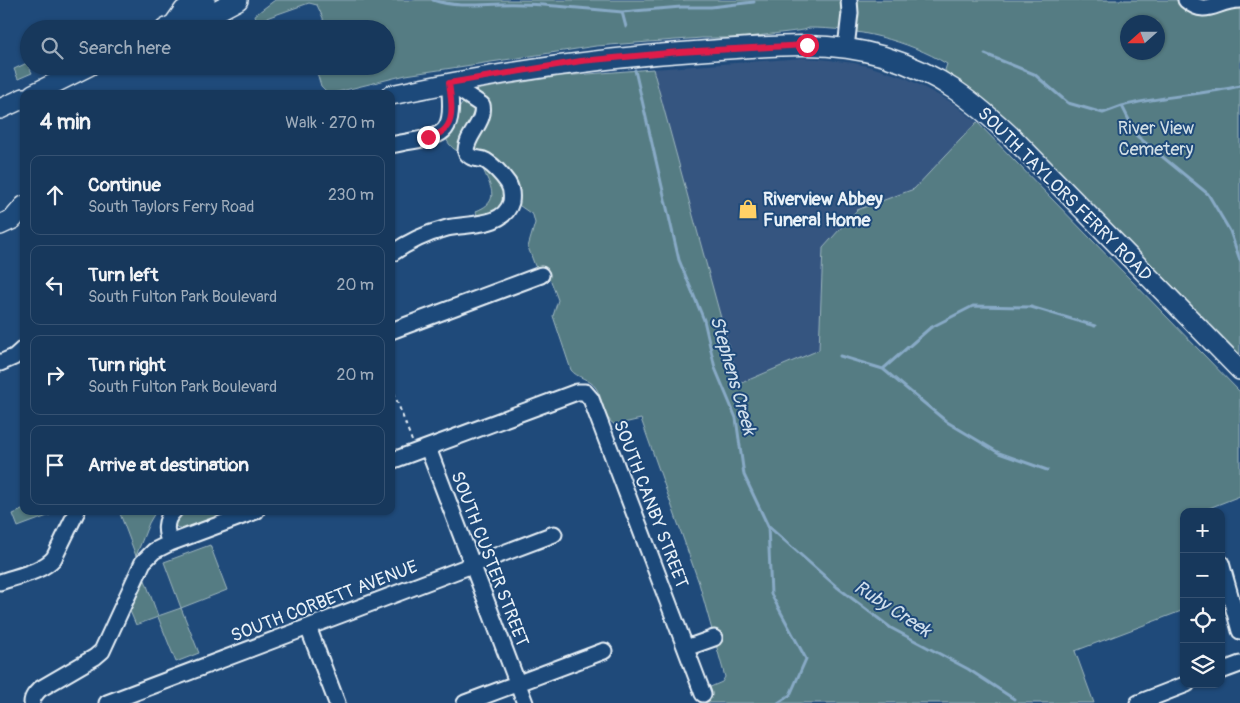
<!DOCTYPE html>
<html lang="en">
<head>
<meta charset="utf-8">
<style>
	body { margin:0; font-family:Pangolin,sans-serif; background:#244365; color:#f1f3f6 }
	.controls { position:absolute; right:15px; bottom:15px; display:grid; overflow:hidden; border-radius:10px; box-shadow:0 1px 4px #0004 }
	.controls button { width:45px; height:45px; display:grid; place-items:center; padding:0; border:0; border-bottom:1px solid #365272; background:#17385c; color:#f1f3f6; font:25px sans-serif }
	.compass { position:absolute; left:1120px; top:15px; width:45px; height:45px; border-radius:50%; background:#17385c; box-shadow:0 1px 4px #0004; rotate:249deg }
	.stop { position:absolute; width:15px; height:15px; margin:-11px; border:4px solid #e11d48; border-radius:50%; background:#fff }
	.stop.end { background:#e11d48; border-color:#fff; box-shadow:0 1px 5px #0008 }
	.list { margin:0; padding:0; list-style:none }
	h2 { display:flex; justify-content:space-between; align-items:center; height:65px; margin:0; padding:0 20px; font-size:21px }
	h2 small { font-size:16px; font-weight:400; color:#9eacbb }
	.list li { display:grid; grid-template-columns:32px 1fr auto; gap:15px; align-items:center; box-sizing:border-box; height:80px; margin:0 10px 10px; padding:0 10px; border:1px solid #365272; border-radius:10px }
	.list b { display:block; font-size:19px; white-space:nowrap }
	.list p { margin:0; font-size:16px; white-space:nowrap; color:#9eacbb }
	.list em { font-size:16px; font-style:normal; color:#9eacbb }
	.icon { flex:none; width:28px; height:28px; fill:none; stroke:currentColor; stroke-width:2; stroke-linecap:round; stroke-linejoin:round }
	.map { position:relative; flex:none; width:1240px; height:703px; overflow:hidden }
	.search { position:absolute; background:#17385c; box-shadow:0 1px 4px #0004; left:20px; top:20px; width:375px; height:55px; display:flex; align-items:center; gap:12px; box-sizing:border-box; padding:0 18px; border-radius:28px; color:#9eacbb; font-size:19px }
	.panel { position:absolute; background:#17385c; box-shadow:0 1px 4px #0004; left:20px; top:90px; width:375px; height:425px; border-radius:10px }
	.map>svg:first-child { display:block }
	.built { fill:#355580 }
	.green { fill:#557c83; stroke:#9eb6be; fill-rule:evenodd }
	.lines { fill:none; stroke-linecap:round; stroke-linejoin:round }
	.stream { stroke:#88aac6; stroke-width:3 }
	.minor-casing { stroke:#e8f1f8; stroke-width:19 }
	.major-casing { stroke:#e8f1f8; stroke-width:22 }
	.path { stroke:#e8f1f8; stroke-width:2; stroke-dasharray:4 4; stroke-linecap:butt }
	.minor { stroke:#1f4a7a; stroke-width:15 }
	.major { stroke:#1f4a7a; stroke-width:19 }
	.route { stroke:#e11d48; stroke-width:6 }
	.labels { text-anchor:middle; stroke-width:4; stroke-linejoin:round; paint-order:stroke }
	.park-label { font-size:18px; fill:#d2dfe6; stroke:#1f4a7a }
	.street-label { font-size:18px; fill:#e8f1f8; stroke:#1f4a7a }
	.poi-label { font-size:18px; font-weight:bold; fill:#e8f1f8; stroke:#1f4a7a; text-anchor:start }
	.water-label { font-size:19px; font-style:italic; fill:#d0dfec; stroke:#1f4a7a }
</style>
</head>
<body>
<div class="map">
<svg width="1240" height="703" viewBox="0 0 1240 703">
	<rect width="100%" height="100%" fill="#1f4a7a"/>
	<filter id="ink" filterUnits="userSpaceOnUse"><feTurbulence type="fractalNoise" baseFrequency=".02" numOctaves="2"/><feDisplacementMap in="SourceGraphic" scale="10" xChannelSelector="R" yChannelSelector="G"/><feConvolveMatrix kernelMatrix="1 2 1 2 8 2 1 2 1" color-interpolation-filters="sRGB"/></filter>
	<g filter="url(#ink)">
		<path class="built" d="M 803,58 L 820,59 L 854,63 L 871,67 L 906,78 L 951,102 L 977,122 L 914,189 L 857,210 L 823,248 L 819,350 L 739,384 L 653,69 Z"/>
		<path class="green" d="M 275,0 L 1240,0 L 1240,354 L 1010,121 L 988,102 L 946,72 L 945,70 L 947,64 C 907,40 856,28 809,28 L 804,30 L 741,38 L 702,38 L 596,46 L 406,75 L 329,94 L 321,86 L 315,66 L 386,66 L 386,29 L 324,29 L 323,18 L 317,5 L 309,3 L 258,21 L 256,20 L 255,15 ZM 1128,22 L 1158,22 L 1158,52 L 1128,52 Z
			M 27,63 L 32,73 L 18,79 L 14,69 Z
			M 653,69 L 739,384 L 819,350 L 823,248 L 857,210 L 914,189 L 977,122 L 1240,392 L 1240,496 L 1204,510 L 1205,512 L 1184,512 L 1184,610 L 1075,651 L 1094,703 L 704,703 L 708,688 L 722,682 L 725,677 L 699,583 L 641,419 L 615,425 C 602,417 604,400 596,388 C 589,378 577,378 571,370 L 553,316 L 558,300 L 551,281 L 535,266 L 528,247 L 535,223 L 533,215 L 507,197 C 498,212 495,215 477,217 L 476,211 C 494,204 495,195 487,178 C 485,174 483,168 480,164 C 469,151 453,157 445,136 C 453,118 461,98 480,89 L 562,76 Z
			M 24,509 L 24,511 L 48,511 L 50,515 L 18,527 L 13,514 Z
			M 119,511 L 156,511 L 149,523 L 136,556 Z
			M 183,511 L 223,511 L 224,515 L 181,530 L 174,525 L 176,515 Z
			M 210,545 L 227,590 L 181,608 L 199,653 L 176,662 L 158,617 L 136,625 L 130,611 L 145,580 L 158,616 L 181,608 L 164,562 Z"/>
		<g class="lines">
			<path class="stream" d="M 433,0 C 462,10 492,2 521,4 C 555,5 588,9 622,12 L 626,27
				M 622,12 L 681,7 L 711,7 L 754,2
				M 985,54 L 1034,74 L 1068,103 L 1103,113 L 1122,106 L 1137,136 L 1208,194 L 1230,231 L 1240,260
				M 635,70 L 679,260 L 704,320 L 715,368 L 736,418 L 744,475 L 768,526 L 771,594 L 806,659 L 790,695 L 778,703
				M 1122,106 C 1160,96 1201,95 1240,86
				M 840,356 L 883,369 L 930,328 L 973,306 L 1031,307 L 1095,326
				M 883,369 L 947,422 L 999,453 L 1047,470
				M 768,526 L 837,587 L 891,628 L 968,669 L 1014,699"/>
			<defs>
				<path id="minor" d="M 1186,0 C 1207,18 1216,0 1240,0
					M 846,48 L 850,13 L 849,0
					M 391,145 C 441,134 456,143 449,83
					M 391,254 C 408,242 428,233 447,228 C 467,223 504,228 511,202 C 512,195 511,188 508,183 C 503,176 494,166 486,161 C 479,157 472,161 466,152 C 465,136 486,122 482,105 L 449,83
					M 391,331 L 541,275
					M 0,363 L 14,357 L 24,348
					M 428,448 L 525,703
					M 391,461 L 577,392 L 585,392 L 591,399 L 703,694
					M 170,543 C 165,532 164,520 174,511
					M 1221,563 L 1240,631
					M 0,582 C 17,576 42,572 54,558 L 77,511
					M 308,627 L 337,703
					M 686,648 L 714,638
					M 1221,671 L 1240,664
					M 32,703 C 32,697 36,693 40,689 L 95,657 L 102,651 L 143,562 L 154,551 L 170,543 L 256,511
					M 107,703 L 554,534
					M 465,703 L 604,651
					M 1138,703 L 1187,684"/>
				<path id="major" d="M 174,24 L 184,10 L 205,0
					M 165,29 L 174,24 L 191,25 L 238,0
					M 33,94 L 89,66
					M 391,95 C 498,72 605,57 714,50 C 771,46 828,40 883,56 C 941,74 974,101 1016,141 L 1240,370
					M 0,109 L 24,98
					M 0,225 L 13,219 L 24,206"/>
			</defs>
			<use href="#minor" class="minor-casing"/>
			<use href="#major" class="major-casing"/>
			<path class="path" d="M 391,385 L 412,441"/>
			<use href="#minor" class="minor"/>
			<use href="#major" class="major"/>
		</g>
	</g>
	<g class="lines" filter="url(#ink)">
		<path class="route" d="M 428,137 C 458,132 452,106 449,83 L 581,61 L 679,52 L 807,45"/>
	</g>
	<defs>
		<symbol id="shop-bare" viewBox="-9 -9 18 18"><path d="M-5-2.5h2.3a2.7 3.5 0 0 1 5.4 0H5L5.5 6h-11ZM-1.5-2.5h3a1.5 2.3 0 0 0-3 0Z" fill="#ffd166" stroke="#1f4a7a" stroke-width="2.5" paint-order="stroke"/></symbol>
	</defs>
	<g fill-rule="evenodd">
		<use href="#shop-bare" x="734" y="195" width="28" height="28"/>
	</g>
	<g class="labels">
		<g class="park-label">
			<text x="1156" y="134">River View<tspan x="1156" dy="21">Cemetery</tspan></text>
		</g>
		<g class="street-label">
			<text transform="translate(1065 194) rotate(45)" y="6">SOUTH TAYLORS FERRY ROAD</text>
			<text transform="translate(651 504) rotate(69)" y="6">SOUTH CANBY STREET</text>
			<text transform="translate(490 559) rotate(69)" y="6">SOUTH CUSTER STREET</text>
			<text transform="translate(324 601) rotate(-21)" y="6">SOUTH CORBETT AVENUE</text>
		</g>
		<g class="poi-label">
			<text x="763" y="205">Riverview Abbey<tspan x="763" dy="21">Funeral Home</tspan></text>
		</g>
		<g class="water-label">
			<text transform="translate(734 375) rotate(74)" y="7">Stephens Creek</text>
			<text transform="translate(893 608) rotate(33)" y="7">Ruby Creek</text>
		</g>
	</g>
</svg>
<div class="controls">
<button>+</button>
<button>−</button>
<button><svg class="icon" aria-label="locate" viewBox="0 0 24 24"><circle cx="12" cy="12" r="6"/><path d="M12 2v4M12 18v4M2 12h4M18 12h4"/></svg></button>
<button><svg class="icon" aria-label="layers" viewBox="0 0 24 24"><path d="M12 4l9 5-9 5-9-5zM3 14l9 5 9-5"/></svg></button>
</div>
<svg class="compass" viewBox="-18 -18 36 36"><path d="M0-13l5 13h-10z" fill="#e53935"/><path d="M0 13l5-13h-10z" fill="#9eacbb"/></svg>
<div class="stop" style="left:807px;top:45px"></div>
<div class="stop end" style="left:428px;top:137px"></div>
<div class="search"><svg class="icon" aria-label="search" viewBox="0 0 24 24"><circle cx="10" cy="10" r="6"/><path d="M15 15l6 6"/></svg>Search here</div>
<section class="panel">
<h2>4 min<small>Walk · 270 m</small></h2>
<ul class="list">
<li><svg class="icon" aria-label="ahead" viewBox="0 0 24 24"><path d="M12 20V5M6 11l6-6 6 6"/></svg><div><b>Continue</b><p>South Taylors Ferry Road</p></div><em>230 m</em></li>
<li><svg class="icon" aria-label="left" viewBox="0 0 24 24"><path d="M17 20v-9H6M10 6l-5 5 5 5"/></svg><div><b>Turn left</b><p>South Fulton Park Boulevard</p></div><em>20 m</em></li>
<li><svg class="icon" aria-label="right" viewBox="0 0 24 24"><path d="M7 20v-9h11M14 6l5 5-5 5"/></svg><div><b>Turn right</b><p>South Fulton Park Boulevard</p></div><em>20 m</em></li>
<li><svg class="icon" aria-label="arrive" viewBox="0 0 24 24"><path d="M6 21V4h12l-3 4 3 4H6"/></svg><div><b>Arrive at destination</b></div></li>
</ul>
</section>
</div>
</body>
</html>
